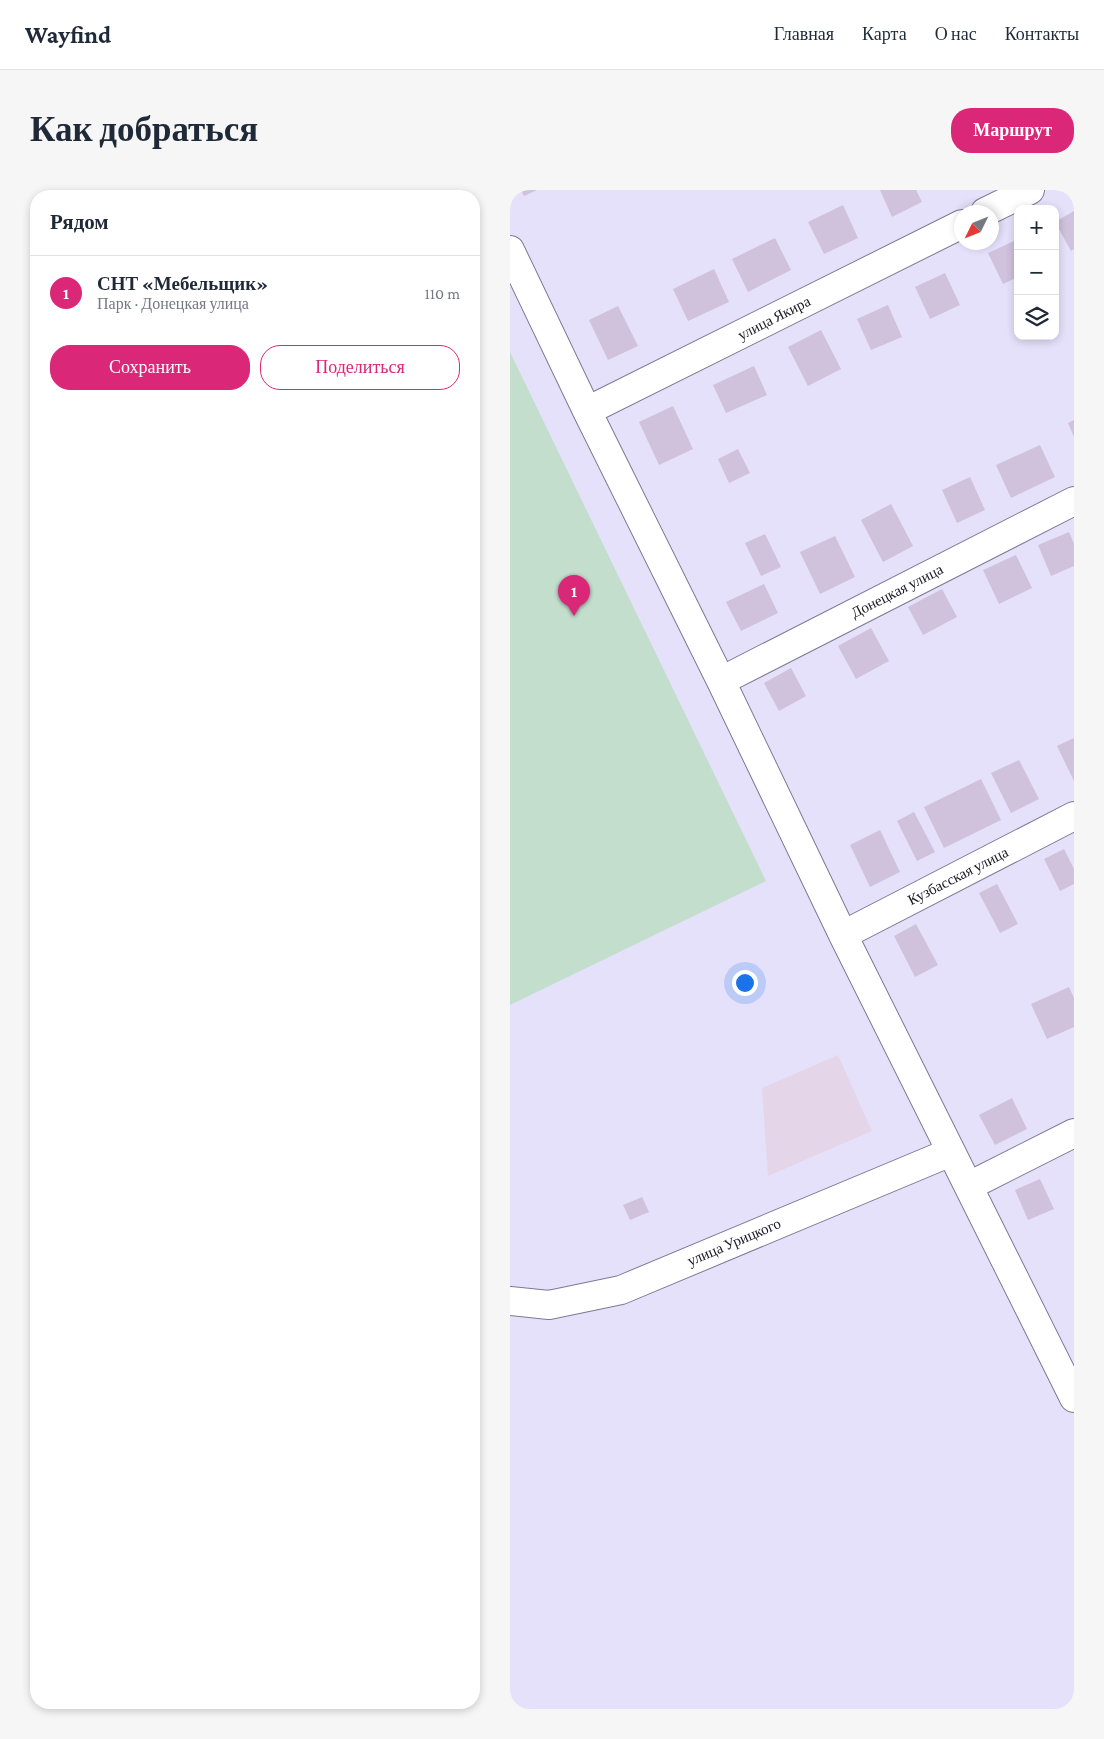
<!DOCTYPE html>
<html lang="ru">
<head>
<meta charset="utf-8">
<style>
	body { margin:0; font-family:"Crimson Pro",serif; background:#f6f6f7; color:#1f2937 }
	.controls { position:absolute; right:15px; top:15px; display:grid; overflow:hidden; border-radius:10px; box-shadow:0 2px 8px #0003 }
	.controls button { width:45px; height:45px; display:grid; place-items:center; padding:0; border:0; border-bottom:1px solid #e0e1e3; background:#fff; color:#1f2937; font:25px sans-serif }
	.compass { position:absolute; left:444px; top:15px; width:45px; height:45px; border-radius:50%; background:#fff; box-shadow:0 2px 8px #0003; rotate:227deg }
	.you { position:absolute; left:234px; top:792px; width:18px; height:18px; margin:-12px; border:4px solid #fff; border-radius:50%; background:#1a73e8; box-shadow:0 0 0 8px #1a73e833 }
	.badge { display:grid; place-items:center; width:32px; height:32px; border-radius:50%; background:#db2777; color:#fff; font-size:16px; font-weight:700 }
	.pin { position:absolute; translate:-50% -41px; filter:drop-shadow(0 1px 2px #0008) }
	.pin::after { content:''; position:absolute; top:26px; width:18px; height:15px; background:inherit; clip-path:polygon(0 0,100% 0,50% 100%) }
	.list { margin:0; padding:0; list-style:none }
	h2 { display:flex; justify-content:space-between; align-items:center; height:65px; margin:0; padding:0 20px; font-size:21px }
	h2 small { font-size:16px; font-weight:400; color:#747a83 }
	.list li { display:grid; grid-template-columns:32px 1fr auto; gap:15px; align-items:center; box-sizing:border-box; height:75px; padding:0 20px; border-top:1px solid #e0e1e3 }
	.list b { display:block; font-size:19px; white-space:nowrap }
	.list p { margin:0; font-size:16px; white-space:nowrap; color:#747a83 }
	.list em { font-size:16px; font-style:normal; color:#747a83 }
	.actions { display:flex; gap:10px; padding:15px 20px }
	.actions a { flex:1; padding:11px 0; border:1px solid #db2777; border-radius:20px; text-align:center; font-size:18px; color:#db2777 }
	.actions .main { background:#db2777; color:#fff }
	.icon { flex:none; width:28px; height:28px; fill:none; stroke:currentColor; stroke-width:2; stroke-linecap:round; stroke-linejoin:round }
	.map { position:relative; flex:none; width:564px; height:1519px; overflow:hidden; border-radius:20px }
	header { display:flex; align-items:center; gap:30px; box-sizing:border-box; height:70px; padding:0 25px; background:#fff; border-bottom:1px solid #e0e1e3 }
	header strong { font-size:24px }
	nav { display:flex; gap:28px; margin-inline-start:auto; font-size:18px }
	.intro { display:flex; align-items:center; justify-content:space-between; box-sizing:border-box; height:120px; padding:0 30px }
	h1 { margin:0; font-size:35px }
	.button { padding:12px 22px; border-radius:20px; background:#db2777; color:#fff; font-size:18px; font-weight:700 }
	main { display:flex; gap:30px; padding:0 30px }
	aside { flex:1; background:#fff; border-radius:20px; box-shadow:0 2px 8px #0003 }
	.map>svg:first-child { display:block }
	.industrial { fill:#e5d5e8 }
	.green { fill:#c4dece }
	.building { fill:#d0c1dd }
	.lines { fill:none; stroke-linecap:round; stroke-linejoin:round }
	.minor-casing { stroke:#7d7995; stroke-width:30 }
	.minor { stroke:#fff; stroke-width:28 }
	.labels { text-anchor:middle; stroke-width:5; stroke-linejoin:round; paint-order:stroke }
	.street-label { font-size:15px; fill:#1b1924; stroke:#fff }
</style>
</head>
<body>
<header>
<strong>Wayfind</strong>
<nav><a>Главная</a><a>Карта</a><a>О нас</a><a>Контакты</a></nav>
</header>
<div class="intro"><h1>Как добраться</h1><a class="button">Маршрут</a></div>
<main>
<aside>
<h2>Рядом<small></small></h2>
<ul class="list">
<li><span class="badge">1</span><div><b>СНТ «Мебельщик»</b><p>Парк · Донецкая улица</p></div><em>110 m</em></li>
</ul>
<div class="actions"><a class="main">Сохранить</a><a>Поделиться</a></div>
</aside>
<div class="map">
<svg width="564" height="1519" viewBox="0 0 564 1519">
	<rect width="100%" height="100%" fill="#e5e1fb"/>
	<path class="industrial" d="M 328,865 L 362,941 L 258,986 L 252,898 Z"/>
	<path class="green" d="M 0,162 L 256,691 L 0,815 Z"/>
	<path class="building" d="M 11,0 L 27,0 L 14,6 Z
		M 370,0 L 406,0 L 412,12 L 382,27 Z
		M 333,15 L 348,48 L 314,64 L 298,32 Z
		M 564,21 L 564,59 L 561,61 L 545,32 Z
		M 265,48 L 281,80 L 238,102 L 222,69 Z
		M 506,50 L 508,52 L 508,87 L 493,94 L 478,63 Z
		M 204,79 L 219,112 L 178,131 L 163,99 Z
		M 435,83 L 450,115 L 420,129 L 405,97 Z
		M 378,115 L 392,147 L 361,160 L 347,129 Z
		M 108,116 L 128,156 L 98,170 L 79,130 Z
		M 311,140 L 331,179 L 298,196 L 278,157 Z
		M 244,176 L 257,205 L 216,223 L 203,195 Z
		M 163,216 L 183,259 L 149,275 L 129,232 Z
		M 564,230 L 564,247 L 558,233 Z
		M 530,255 L 545,287 L 501,308 L 486,275 Z
		M 228,259 L 240,283 L 219,293 L 208,269 Z
		M 460,287 L 475,320 L 447,333 L 432,300 Z
		M 381,314 L 403,356 L 373,372 L 351,330 Z
		M 559,342 L 564,354 L 564,376 L 541,386 L 528,355 Z
		M 255,344 L 271,377 L 251,386 L 235,353 Z
		M 325,346 L 345,387 L 310,404 L 290,362 Z
		M 506,365 L 522,398 L 489,414 L 473,380 Z
		M 254,394 L 268,423 L 231,441 L 216,412 Z
		M 432,399 L 447,427 L 413,445 L 398,417 Z
		M 361,438 L 379,471 L 346,489 L 328,456 Z
		M 281,478 L 296,506 L 269,521 L 254,493 Z
		M 564,548 L 564,591 L 547,556 Z
		M 509,570 L 529,609 L 501,623 L 481,583 Z
		M 471,589 L 491,630 L 434,658 L 414,617 Z
		M 404,622 L 425,662 L 407,671 L 387,631 Z
		M 370,640 L 390,682 L 360,697 L 340,655 Z
		M 554,659 L 564,679 L 564,694 L 550,701 L 534,669 Z
		M 487,694 L 508,734 L 490,743 L 469,703 Z
		M 406,734 L 428,775 L 405,787 L 384,746 Z
		M 559,797 L 564,808 L 564,837 L 537,849 L 521,814 Z
		M 502,908 L 517,939 L 485,955 L 469,925 Z
		M 530,989 L 544,1019 L 518,1030 L 505,1000 Z
		M 132,1007 L 139,1022 L 120,1030 L 113,1015 Z"/>
	<g class="lines">
		<defs>
			<path id="minor" d="M 475,22 L 520,0
				M 0,60 L 77,221 L 211,491 L 333,745 L 564,1208
				M 77,221 L 452,34
				M 211,491 L 564,311
				M 333,745 L 564,626
				M 459,996 L 564,943
				M 0,1111 L 39,1115 L 111,1100 L 441,962"/>
		</defs>
		<use href="#minor" class="minor-casing"/>
		<use href="#minor" class="minor"/>
	</g>
	<g class="labels">
		<g class="street-label">
			<text transform="translate(264 128) rotate(-27)" y="5">улица Якира</text>
			<text transform="translate(387 401) rotate(-27)" y="5">Донецкая улица</text>
			<text transform="translate(448 686) rotate(-27)" y="5">Кузбасская улица</text>
			<text transform="translate(224 1052) rotate(-23)" y="5">улица Урицкого</text>
		</g>
	</g>
</svg>
<div class="controls">
<button>+</button>
<button>−</button>
<button><svg class="icon" aria-label="layers" viewBox="0 0 24 24"><path d="M12 4l9 5-9 5-9-5zM3 14l9 5 9-5"/></svg></button>
</div>
<svg class="compass" viewBox="-18 -18 36 36"><path d="M0-13l5 13h-10z" fill="#e53935"/><path d="M0 13l5-13h-10z" fill="#747a83"/></svg>
<div class="you"></div>
<div class="pin badge" style="left:64px;top:426px">1</div>
</div>
</main>
</body>
</html>
